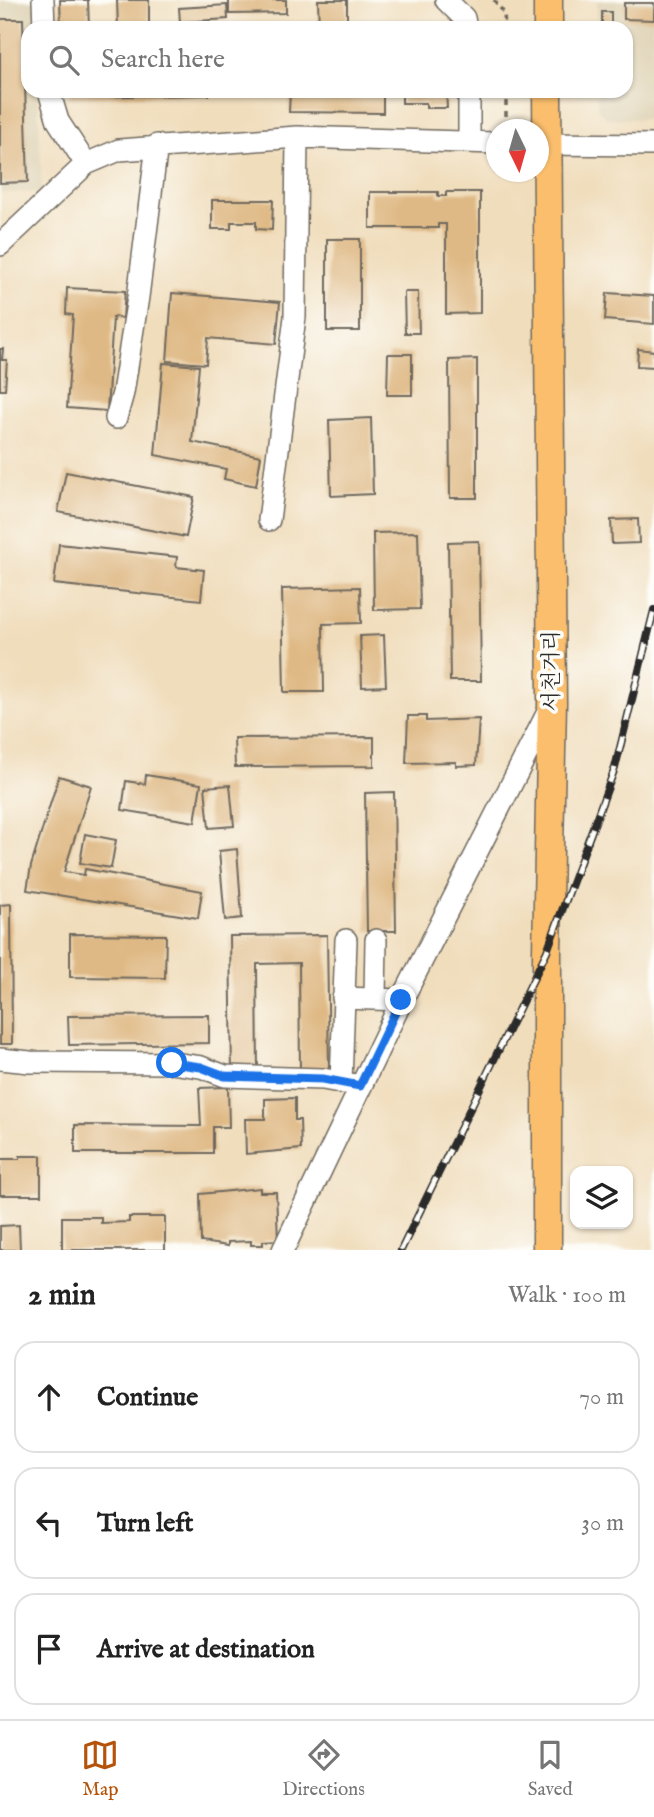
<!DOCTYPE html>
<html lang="en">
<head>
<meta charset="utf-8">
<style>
	body { margin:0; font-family:"IM FELL English","Noto Serif KR",serif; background:#f6f6f6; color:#222 }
	.controls { position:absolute; right:21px; bottom:21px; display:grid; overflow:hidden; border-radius:14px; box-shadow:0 2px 5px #0004 }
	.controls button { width:63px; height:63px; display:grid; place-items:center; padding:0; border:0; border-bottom:2px solid #e0e0e0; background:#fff; color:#222; font:35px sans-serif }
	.compass { position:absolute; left:486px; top:119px; width:63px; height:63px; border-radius:50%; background:#fff; box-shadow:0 2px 5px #0004; rotate:175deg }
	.stop { position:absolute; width:21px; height:21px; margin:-16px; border:5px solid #1a73e8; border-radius:50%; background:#fff }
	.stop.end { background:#1a73e8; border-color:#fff; box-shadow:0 2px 7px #0008 }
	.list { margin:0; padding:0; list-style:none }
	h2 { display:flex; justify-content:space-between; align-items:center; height:91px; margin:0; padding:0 28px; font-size:30px }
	h2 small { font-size:23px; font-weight:400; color:#767676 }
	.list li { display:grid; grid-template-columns:46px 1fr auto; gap:21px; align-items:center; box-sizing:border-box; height:112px; margin:0 14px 14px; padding:0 14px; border:2px solid #e0e0e0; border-radius:21px }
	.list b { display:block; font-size:26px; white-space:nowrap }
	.list em { font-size:23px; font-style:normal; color:#767676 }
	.icon { flex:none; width:38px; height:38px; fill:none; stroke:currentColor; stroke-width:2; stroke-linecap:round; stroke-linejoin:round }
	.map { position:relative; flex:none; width:654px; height:1250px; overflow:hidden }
	.search { position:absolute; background:#fff; box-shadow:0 2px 5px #0004; left:21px; right:21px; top:21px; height:77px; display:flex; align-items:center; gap:18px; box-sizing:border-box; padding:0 24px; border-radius:21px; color:#767676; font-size:26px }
	.sheet { height:469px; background:#fff }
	nav { display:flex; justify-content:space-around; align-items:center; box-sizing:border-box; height:98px; border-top:2px solid #e0e0e0; background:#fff; font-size:19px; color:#767676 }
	nav a { display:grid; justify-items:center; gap:4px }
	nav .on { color:#b45309 }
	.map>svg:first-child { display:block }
	.built { fill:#ddd0b1 }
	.building { fill:#dfb985 }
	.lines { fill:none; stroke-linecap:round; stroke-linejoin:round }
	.minor-casing { stroke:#70695e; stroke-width:24 }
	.major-casing { stroke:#70695e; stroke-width:31 }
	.path { stroke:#70695e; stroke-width:3.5; stroke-dasharray:5 5; stroke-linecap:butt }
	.minor { stroke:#fff; stroke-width:21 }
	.major { stroke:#fabe6d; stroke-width:28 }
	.rail-casing { stroke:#2b2b2b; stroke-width:8 }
	.rail { stroke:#fdfcf7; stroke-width:5; stroke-dasharray:16; stroke-linecap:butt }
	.route { stroke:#1a73e8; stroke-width:9 }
	.labels { text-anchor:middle; stroke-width:7; stroke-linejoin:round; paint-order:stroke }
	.street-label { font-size:21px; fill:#2b2b2b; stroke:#fdfcf7 }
</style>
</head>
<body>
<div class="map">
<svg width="654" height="1250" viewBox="0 0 654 1250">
	<rect width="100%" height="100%" fill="#fdfcf7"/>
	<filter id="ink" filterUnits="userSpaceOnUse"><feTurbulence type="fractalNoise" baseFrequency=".0143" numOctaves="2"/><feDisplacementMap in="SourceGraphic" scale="14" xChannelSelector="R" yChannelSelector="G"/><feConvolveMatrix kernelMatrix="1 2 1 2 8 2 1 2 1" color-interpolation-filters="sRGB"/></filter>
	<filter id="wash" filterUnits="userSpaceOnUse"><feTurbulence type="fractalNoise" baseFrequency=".00686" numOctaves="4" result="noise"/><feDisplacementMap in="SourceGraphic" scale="28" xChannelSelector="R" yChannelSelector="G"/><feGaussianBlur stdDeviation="1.57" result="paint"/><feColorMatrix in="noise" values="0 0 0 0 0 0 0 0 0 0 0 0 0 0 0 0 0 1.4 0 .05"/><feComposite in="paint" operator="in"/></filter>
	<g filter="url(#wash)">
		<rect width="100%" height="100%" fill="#f0ddbc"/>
		<path class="built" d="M 0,0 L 35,0 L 36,28 L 28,28 L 28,91 L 38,91 L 42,192 L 0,193 Z
			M 597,0 L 654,0 L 654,119 L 608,119 L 598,110 L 596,91 L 626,91 L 626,28 L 597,28 Z"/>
		<g id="blocks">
			<path class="building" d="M 60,0 L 88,0 L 89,28 L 61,28 Z
				M 117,0 L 149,0 L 149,28 L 118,28 Z
				M 229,0 L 286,0 L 286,13 L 229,14 Z
				M 318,0 L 347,0 L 347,28 L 319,28 Z
				M 624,3 L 654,3 L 654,20 L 624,19 Z
				M 227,5 L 228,19 L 180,22 L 179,8 Z
				M 602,12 L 611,12 L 611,28 L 602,28 Z
				M 0,19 L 23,19 L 28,182 L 0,183 Z
				M 70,91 L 209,91 L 209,95 L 70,97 Z
				M 290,91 L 383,96 L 383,113 L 289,112 Z
				M 402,91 L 446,91 L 447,108 L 426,108 L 426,103 L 402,103 Z
				M 370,192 L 438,192 L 438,196 L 446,196 L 446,192 L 480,192 L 480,313 L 446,314 L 446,224 L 438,224 L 438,228 L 370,228 Z
				M 212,200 L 273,200 L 272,230 L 256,229 L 256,222 L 231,222 L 231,229 L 212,229 Z
				M 327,239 L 360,239 L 360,331 L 327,331 Z
				M 67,288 L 125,291 L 123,318 L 113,317 L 107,411 L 67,408 L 73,315 L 66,314 Z
				M 404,292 L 418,292 L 419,333 L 405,333 Z
				M 172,293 L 280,302 L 276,344 L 208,338 L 206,364 L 167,361 Z
				M 607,293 L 654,296 L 654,324 L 605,320 Z
				M 0,349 L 3,349 L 2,360 L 7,360 L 5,390 L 0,390 Z
				M 638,349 L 654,351 L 654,367 L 637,366 Z
				M 388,354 L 412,354 L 412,395 L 387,395 Z
				M 477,359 L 477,498 L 450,498 L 449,360 Z
				M 163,363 L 199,366 L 192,442 L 261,456 L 256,486 L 224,479 L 226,469 L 155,455 Z
				M 371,418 L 373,494 L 331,496 L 329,420 Z
				M 66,472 L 194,497 L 186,537 L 58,512 Z
				M 638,519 L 639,543 L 612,544 L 611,520 Z
				M 418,532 L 420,609 L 374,610 L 373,533 Z
				M 479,541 L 481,681 L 450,681 L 448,542 Z
				M 59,544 L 177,557 L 176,567 L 204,570 L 201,600 L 54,584 Z
				M 360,587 L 361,623 L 323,624 L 324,692 L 284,692 L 282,589 Z
				M 384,635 L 386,686 L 362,687 L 360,636 Z
				M 408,716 L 426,716 L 426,721 L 479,719 L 476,765 L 456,766 L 456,762 L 406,763 Z
				M 374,737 L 374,766 L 235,767 L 234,738 Z
				M 146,775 L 201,784 L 195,822 L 122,810 L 126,781 L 145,784 Z
				M 59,776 L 91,786 L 64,872 L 84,875 L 85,869 L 202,891 L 198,918 L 27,890 L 31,866 Z
				M 230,785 L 234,826 L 209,828 L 205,787 Z
				M 394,792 L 396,931 L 367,931 L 365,793 Z
				M 85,834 L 116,840 L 111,868 L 80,863 Z
				M 237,849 L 242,918 L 225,920 L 219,851 Z
				M 11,904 L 12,1044 L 0,1044 L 0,905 Z
				M 70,934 L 166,935 L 165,978 L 70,977 Z
				M 327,935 L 329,1071 L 300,1072 L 299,963 L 257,964 L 258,1073 L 232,1073 L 230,936 Z
				M 209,1015 L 209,1043 L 69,1045 L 68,1016 Z
				M 228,1087 L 229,1127 L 213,1127 L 213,1153 L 75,1153 L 75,1125 L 201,1126 L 199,1088 Z
				M 295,1098 L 295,1120 L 300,1120 L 301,1149 L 246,1154 L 245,1119 L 265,1119 L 265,1099 Z
				M 20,1156 L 41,1156 L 41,1195 L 0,1195 L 0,1159 L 20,1159 Z
				M 260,1188 L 260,1192 L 276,1192 L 278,1240 L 263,1241 L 263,1245 L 251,1245 L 251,1241 L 228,1242 L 228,1246 L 201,1242 L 200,1194 Z
				M 62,1217 L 101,1217 L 101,1223 L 129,1222 L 129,1217 L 165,1217 L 165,1250 L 62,1250 Z
				M 19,1225 L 20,1250 L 0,1250 L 0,1226 Z"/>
		</g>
	</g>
	<g filter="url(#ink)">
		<use href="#blocks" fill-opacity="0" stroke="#70695e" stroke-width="2"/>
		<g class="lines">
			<defs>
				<path id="minor" d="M 43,0 L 44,28
					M 446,0 L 464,18 L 466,28
					M 49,91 L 58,121 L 86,164
					M 469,91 L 469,142
					M 538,144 L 654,145
					M 0,245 L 86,164 L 119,150 L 297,137 L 496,143
					M 116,418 L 123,393 L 138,297 L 157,145
					M 269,520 L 295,317 L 297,137
					M 375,997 L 376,940
					M 343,998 L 402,1000
					M 0,1059 L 30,1062 L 172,1063 L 201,1067 L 225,1076 L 323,1079 L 361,1086
					M 341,1083 L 346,940
					M 283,1250 L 402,1000 L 550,708"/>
				<path id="major" d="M 548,28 L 548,0
					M 547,1250 L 547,951 L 552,703 L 547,91"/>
			</defs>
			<use href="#minor" class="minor-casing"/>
			<use href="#major" class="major-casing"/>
			<path class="path" d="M 494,0 L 504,13 L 505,28
				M 506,91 L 506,127"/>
			<use href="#minor" class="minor"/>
			<use href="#major" class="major"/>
			<defs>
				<path id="rail" d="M 401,1250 L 547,951 L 615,768 L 654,610"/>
			</defs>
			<use href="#rail" class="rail-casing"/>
			<use href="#rail" class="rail"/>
		</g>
	</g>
	<g class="lines" filter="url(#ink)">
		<path class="route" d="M 172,1063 L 201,1067 L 225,1076 L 323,1079 L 360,1086 L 401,1000"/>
	</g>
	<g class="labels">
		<g class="street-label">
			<text transform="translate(551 671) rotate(-90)" y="7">서천거리</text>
		</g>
	</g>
</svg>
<div class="controls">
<button><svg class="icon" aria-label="layers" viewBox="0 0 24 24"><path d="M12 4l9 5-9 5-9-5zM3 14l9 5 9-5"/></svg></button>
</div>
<svg class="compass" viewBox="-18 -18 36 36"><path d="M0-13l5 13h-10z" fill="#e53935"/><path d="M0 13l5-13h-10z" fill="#767676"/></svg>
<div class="stop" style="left:172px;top:1063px"></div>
<div class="stop end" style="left:401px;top:1000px"></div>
<div class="search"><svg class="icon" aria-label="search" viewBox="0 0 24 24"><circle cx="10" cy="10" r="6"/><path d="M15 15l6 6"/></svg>Search here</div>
</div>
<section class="sheet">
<h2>2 min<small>Walk · 100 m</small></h2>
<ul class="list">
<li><svg class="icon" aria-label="ahead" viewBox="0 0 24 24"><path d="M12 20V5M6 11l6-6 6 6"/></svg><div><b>Continue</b></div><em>70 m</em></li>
<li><svg class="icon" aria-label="left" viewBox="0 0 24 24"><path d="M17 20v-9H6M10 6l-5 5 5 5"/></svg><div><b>Turn left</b></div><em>30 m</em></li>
<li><svg class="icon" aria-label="arrive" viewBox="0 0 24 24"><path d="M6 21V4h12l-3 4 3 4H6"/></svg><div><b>Arrive at destination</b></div></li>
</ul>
</section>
<nav>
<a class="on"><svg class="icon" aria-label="map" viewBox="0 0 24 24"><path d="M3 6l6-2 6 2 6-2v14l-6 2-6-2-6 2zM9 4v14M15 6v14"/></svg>Map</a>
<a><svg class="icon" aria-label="directions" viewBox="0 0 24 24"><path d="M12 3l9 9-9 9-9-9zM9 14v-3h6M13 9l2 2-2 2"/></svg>Directions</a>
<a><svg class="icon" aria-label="saved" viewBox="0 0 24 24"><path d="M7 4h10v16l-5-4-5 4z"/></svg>Saved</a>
</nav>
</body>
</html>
